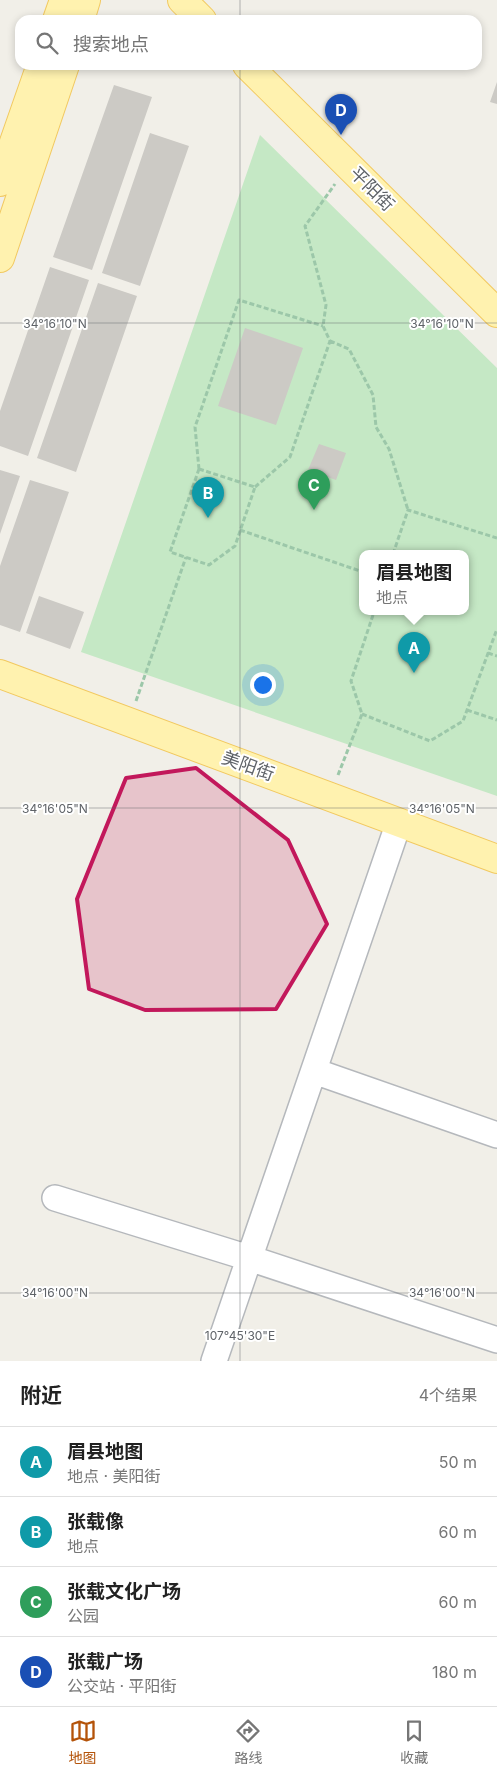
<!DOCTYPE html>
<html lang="zh">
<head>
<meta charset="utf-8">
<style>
	body { margin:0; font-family:Inter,"Noto Sans SC",sans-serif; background:#f6f6f6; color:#222 }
	.you { position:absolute; left:262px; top:684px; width:18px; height:18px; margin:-12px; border:4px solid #fff; border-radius:50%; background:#1a73e8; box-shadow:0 0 0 8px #1a73e833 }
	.badge { display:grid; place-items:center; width:32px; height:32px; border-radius:50%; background:#b45309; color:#fff; font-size:16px; font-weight:700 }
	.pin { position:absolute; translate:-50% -41px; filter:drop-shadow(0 1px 2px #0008) }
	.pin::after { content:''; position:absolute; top:26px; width:18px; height:15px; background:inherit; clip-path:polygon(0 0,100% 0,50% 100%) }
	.popup { position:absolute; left:359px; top:550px; width:110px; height:65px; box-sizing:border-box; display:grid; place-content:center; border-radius:10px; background:#fff; filter:drop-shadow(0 1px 4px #0005); font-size:16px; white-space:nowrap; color:#767676 }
	.popup b { font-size:19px; color:#222 }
	.popup::after { content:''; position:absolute; left:50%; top:100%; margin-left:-10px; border:10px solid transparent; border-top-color:#fff }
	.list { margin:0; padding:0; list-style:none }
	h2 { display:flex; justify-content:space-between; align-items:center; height:65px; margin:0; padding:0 20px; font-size:21px }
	h2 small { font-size:16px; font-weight:400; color:#767676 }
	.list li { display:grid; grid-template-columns:32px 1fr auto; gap:15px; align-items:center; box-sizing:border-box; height:70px; padding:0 20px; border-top:1px solid #e0e0e0 }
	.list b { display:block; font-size:19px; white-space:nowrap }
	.list p { margin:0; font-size:16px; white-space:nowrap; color:#767676 }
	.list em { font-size:16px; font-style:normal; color:#767676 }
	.icon { flex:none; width:28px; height:28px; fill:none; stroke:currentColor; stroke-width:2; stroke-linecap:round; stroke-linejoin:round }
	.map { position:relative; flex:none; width:497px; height:1361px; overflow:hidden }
	.search { position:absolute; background:#fff; box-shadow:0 2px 8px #0003; left:15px; right:15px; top:15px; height:55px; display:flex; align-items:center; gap:12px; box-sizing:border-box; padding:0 18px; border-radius:15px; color:#767676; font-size:19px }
	.sheet { height:345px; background:#fff }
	nav { display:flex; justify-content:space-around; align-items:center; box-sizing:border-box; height:70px; border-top:1px solid #e0e0e0; background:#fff; font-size:14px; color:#767676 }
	nav a { display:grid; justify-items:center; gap:2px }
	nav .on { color:#b45309 }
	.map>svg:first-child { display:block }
	.green { fill:#c5e8c5; fill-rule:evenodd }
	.building { fill:#cccac5 }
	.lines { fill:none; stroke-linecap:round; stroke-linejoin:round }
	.minor-casing { stroke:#b5b8bc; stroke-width:28 }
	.major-casing { stroke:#f2c960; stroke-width:30 }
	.path { stroke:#9cc7a9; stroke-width:3; stroke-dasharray:5 2.5; stroke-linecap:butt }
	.minor { stroke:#fff; stroke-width:25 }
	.major { stroke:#fff2af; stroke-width:28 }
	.marked { fill:#c2185b; fill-opacity:0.2; stroke:#c2185b; stroke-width:4; stroke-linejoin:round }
	.ticks { fill:none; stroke:#5f6368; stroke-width:1; stroke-opacity:0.45 }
	.labels { text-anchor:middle; stroke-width:4; stroke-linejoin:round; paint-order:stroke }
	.street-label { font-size:18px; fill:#5f6368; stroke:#fff }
	.ticks-label { font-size:12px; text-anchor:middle; fill:#5f6368; stroke:#fff; stroke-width:4; stroke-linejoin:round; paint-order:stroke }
</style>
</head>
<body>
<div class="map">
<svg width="497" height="1361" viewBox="0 0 497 1361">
	<rect width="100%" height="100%" fill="#f1efe8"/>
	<path class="green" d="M 260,135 L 497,368 L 497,796 L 81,652 ZM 363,554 L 465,554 L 465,612 L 363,612 Z"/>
	<path class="building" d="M 497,82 L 497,104 L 490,102 Z
		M 114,85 L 152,97 L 92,270 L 53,257 Z
		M 150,133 L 189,146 L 140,286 L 102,273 Z
		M 50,267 L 89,280 L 28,456 L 0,446 L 0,411 Z
		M 98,283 L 137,296 L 76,472 L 37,458 Z
		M 245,328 L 303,348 L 276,425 L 218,406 Z
		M 319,444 L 346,453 L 336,480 L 308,470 Z
		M 0,470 L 20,476 L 0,534 Z
		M 30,480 L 69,492 L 20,632 L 0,625 L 0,566 Z
		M 39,596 L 84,612 L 70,649 L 26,633 Z"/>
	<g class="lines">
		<defs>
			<path id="minor" d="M 314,1071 L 497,1135
				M 55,1198 L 249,1258 L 497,1340
				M 214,1361 L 399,822"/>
			<path id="major" d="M 182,0 L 202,20
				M 57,20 L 64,0
				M 80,20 L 86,0
				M 247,65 L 497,313
				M 0,182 L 41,65
				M 0,258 L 65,65
				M 0,674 L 497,859"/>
		</defs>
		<use href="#minor" class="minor-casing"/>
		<use href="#major" class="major-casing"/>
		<path class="path" d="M 330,341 L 349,349 L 373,395 L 376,427 L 389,449 L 408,510
			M 199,469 L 255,487 L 235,546 L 209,565 L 170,552 Z
			M 199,469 L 195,427 L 239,300 L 323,326
			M 255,487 L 290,457 L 330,341 L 323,326 L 326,305 L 305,226 L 335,184
			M 240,530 L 363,572
			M 393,554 L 408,510 L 497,538
			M 488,653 L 497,656
			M 136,701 L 186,557
			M 467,710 L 497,720
			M 362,714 L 430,741 L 463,721 L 497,629
			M 338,775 L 362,714 L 351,681 L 374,612"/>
		<use href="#minor" class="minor"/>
		<use href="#major" class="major"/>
	</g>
	<path class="marked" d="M 196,768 L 288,840 L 327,924 L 276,1009 L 145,1010 L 89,989 L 77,899 L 126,778 Z"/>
	<path class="ticks" d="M 240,0 L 240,20M 240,65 L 240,1361M 0,323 L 497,323M 0,808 L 497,808M 0,1293 L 497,1293"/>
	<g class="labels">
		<g class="street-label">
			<text transform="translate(372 189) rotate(45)" y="6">平阳街</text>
			<text transform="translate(248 766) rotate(20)" y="6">美阳街</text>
		</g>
	</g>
	<g class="ticks-label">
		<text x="55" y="328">34°16'10"N</text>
		<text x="442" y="328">34°16'10"N</text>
		<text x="55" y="813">34°16'05"N</text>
		<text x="442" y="813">34°16'05"N</text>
		<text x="55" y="1297">34°16'00"N</text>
		<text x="442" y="1297">34°16'00"N</text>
		<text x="240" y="1340">107°45'30"E</text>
	</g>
</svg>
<div class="you"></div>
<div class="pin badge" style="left:414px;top:673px;background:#0f9aa8">A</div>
<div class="popup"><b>眉县地图</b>地点</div>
<div class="pin badge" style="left:208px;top:518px;background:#0f9aa8">B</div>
<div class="pin badge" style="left:314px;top:510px;background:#2e9e5b">C</div>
<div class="pin badge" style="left:341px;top:135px;background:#1a4fb4">D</div>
<div class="search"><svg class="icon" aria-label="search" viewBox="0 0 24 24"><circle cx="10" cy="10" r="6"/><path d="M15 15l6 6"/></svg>搜索地点</div>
</div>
<section class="sheet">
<h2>附近<small>4个结果</small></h2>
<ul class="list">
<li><span class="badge" style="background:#0f9aa8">A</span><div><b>眉县地图</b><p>地点 · 美阳街</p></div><em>50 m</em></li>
<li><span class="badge" style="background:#0f9aa8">B</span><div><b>张载像</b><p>地点</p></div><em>60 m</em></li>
<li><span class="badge" style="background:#2e9e5b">C</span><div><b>张载文化广场</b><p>公园</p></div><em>60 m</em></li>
<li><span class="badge" style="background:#1a4fb4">D</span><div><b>张载广场</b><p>公交站 · 平阳街</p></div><em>180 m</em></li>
</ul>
</section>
<nav>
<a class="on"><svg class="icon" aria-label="map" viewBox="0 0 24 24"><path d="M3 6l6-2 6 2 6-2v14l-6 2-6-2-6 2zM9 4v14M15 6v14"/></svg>地图</a>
<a><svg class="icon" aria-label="directions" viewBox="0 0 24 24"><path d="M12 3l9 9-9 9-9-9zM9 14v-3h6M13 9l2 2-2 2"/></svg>路线</a>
<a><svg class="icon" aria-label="saved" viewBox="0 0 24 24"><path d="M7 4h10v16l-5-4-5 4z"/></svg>收藏</a>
</nav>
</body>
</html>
